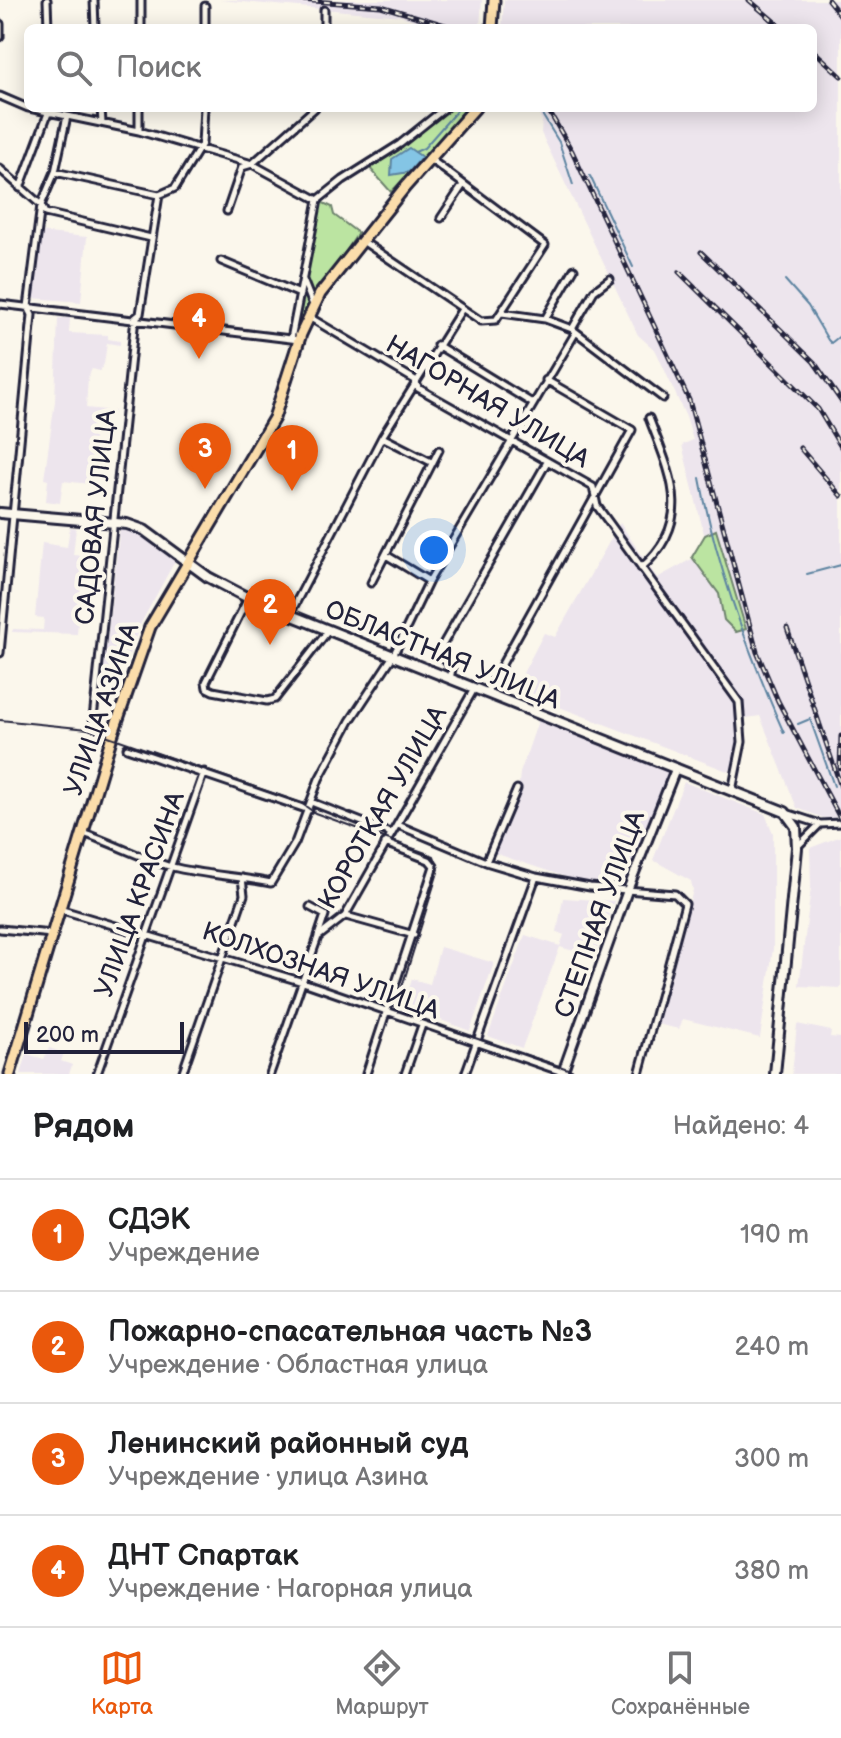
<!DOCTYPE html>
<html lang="ru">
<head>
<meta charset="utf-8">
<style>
	body { margin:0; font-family:"Balsamiq Sans",sans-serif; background:#f6f6f6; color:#202124 }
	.scale { position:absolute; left:24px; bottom:20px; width:160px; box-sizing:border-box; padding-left:8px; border:4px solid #22223b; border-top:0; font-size:22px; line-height:28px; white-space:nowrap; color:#22223b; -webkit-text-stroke:6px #fbf7ec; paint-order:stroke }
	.you { position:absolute; left:434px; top:550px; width:28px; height:28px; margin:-20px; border:6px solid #fff; border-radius:50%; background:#1a73e8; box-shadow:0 0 0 12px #1a73e833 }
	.badge { display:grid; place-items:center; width:52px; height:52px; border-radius:50%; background:#ea580c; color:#fff; font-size:26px; font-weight:700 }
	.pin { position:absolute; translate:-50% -66px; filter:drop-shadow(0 2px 4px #0008) }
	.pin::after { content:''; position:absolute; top:42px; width:28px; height:24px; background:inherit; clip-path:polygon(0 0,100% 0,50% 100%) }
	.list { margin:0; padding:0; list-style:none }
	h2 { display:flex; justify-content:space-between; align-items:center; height:104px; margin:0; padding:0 32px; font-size:34px }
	h2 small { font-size:26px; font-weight:400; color:#757577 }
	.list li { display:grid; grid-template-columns:52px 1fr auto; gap:24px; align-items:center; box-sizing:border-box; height:112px; padding:0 32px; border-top:2px solid #e0e0e0 }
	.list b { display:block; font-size:30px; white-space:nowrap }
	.list p { margin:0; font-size:26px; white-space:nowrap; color:#757577 }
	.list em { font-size:26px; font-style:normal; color:#757577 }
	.icon { flex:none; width:44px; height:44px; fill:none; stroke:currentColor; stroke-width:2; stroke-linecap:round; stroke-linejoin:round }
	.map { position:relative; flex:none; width:841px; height:1074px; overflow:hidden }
	.search { position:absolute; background:#fff; box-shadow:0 4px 20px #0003; left:24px; right:24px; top:24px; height:88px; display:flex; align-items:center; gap:20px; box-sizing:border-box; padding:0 28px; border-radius:12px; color:#757577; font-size:30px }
	.sheet { height:552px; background:#fff }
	nav { display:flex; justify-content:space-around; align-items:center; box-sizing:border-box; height:112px; border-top:2px solid #e0e0e0; background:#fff; font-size:22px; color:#757577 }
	nav a { display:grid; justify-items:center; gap:4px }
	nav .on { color:#ea580c }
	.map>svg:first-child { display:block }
	.built { fill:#ede5ed }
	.green { fill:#bbe4a1; stroke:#6e836e; stroke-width:2 }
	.water { fill:#84c5e5; stroke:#5d84a1; stroke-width:2 }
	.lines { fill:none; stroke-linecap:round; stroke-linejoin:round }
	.stream { stroke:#5d84a1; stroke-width:2 }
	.minor-casing { stroke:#22223b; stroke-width:11 }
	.tertiary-casing { stroke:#22223b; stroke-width:13 }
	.secondary-casing { stroke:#22223b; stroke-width:14 }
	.primary-casing { stroke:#22223b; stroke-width:15 }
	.minor { stroke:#fbf7ec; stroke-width:5 }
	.tertiary { stroke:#fbf7ec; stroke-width:7 }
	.secondary { stroke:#fbf7ec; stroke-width:8 }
	.primary { stroke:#fbddab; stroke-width:9 }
	.tram { stroke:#22223b; stroke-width:2 }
	.rail-casing { stroke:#22223b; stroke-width:5 }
	.rail { stroke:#fbf7ec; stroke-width:2; stroke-dasharray:6; stroke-linecap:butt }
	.labels { text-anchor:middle; stroke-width:8; stroke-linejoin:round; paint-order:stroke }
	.street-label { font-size:26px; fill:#22223b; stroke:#fbf7ec }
</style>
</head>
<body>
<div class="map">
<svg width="841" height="1074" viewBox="0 0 841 1074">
	<rect width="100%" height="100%" fill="#fbf7ec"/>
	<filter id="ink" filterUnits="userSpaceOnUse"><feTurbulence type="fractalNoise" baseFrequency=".0125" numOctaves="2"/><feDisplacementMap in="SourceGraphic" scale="16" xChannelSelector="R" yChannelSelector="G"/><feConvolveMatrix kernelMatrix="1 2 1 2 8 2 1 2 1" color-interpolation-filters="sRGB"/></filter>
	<g filter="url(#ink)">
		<path class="built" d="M 220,0 L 482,0 L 480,26 L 484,28 L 435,28 L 402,16 Z
			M 504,0 L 841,0 L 841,815 L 829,820 L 797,808 L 760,716 L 739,719 L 740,733 L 730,772 L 520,692 L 525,681 L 520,679 L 544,633 L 555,637 L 620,523 L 657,578 L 708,550 L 682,445 L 693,440 L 686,417 L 656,351 L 638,335 L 541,133 L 542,120 L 534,108 L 813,108 L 813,28 L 502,28 Z
			M 38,232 L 87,237 L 81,302 L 32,298 Z
			M 58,318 L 70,318 L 69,333 L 108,335 L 108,339 L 120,341 L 120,345 L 107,343 L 104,364 L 100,371 L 92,369 L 88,377 L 86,408 L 114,411 L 113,416 L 96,414 L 90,484 L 63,481 L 60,503 L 46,501 L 48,480 L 44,479 L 55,401 Z
			M 70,527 L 76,528 L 73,555 L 83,556 L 77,634 L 12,632 L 13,629 L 43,630 L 44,618 L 35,617 L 42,543 L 67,547 Z
			M 120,527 L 139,532 L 176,559 L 141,623 L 111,701 L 100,700 Z
			M 539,718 L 671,769 L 622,886 L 575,880 L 491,852 L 518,792 L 520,773 Z
			M 684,782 L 765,814 L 773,833 L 773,949 L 760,1038 L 683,1019 L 679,1029 L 657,1024 L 693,890 L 691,881 L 653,860 Z
			M 841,836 L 841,988 L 799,986 L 811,887 L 810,848 Z
			M 563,898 L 614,901 L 594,957 L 560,947 L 522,1048 L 488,1036 L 525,935 L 560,946 L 564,935 L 557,932 Z
			M 440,947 L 494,963 L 470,1031 L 409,1008 L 405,1002 L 412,979 L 430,984 Z
			M 797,1024 L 831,1031 L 830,1037 L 841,1038 L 841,1074 L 792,1074 Z
			M 49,1048 L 64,1053 L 61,1061 L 72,1065 L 69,1074 L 21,1074 L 27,1054 L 44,1059 Z"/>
		<path class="green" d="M 451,108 L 471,108 L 391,192 L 368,166 Z
			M 319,201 L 332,207 L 334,215 L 358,233 L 295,329 Z
			M 716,530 L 746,629 L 736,632 L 724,620 L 719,594 L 692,557 L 705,535 Z"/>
		<path class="water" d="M 409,148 L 422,157 L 409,172 L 391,175 L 392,159 Z"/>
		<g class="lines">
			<path class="stream" d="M 538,108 L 559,142 L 573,185
				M 415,152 L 424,148 L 459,108
				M 590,176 L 633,267
				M 785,280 L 808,306 L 828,340 L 831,343 L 841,335
				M 700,478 C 716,565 748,652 784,733
				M 807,574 L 841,565
				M 798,724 L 810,719 L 834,786"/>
			<defs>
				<path id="minor" d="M 47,0 L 48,28
					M 94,0 L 95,28
					M 0,24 L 0,37
					M 141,28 L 141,0
					M 205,28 L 205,6
					M 324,28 L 324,10
					M 0,96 L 28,108
					M 29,108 L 139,131 L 252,164 L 318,200
					M 101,108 L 102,123
					M 139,131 L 139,108
					M 0,169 L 41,205 L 45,213 L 151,238
					M 55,172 L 159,195
					M 20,188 L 50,108
					M 227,211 L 242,167 L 252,164 L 315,108
					M 441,218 L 463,185
					M 361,240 L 481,321 L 496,320 L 545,245 L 430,159
					M 221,261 L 300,294
					M 303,280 L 313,305
					M 0,304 L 299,340
					M 502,313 L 545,319 L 572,329 L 663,398
					M 309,317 L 415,380 L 418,388 L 593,487 L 597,506 L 739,702 L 742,742 L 732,791
					M 545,319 L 574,269
					M 572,329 L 594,291 L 610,279
					M 291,339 L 318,200 L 343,180 L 400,144 L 445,108
					M 437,345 L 532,403
					M 382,437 L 433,463
					M 386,555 L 429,581
					M 641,568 C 695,521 671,475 649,418
					M 371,583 L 439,450
					M 248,598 L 206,682 L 207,688 L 213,691 L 267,701 L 275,699 L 328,631
					M 290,614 L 382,437 L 462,309
					M 0,653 L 32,315 L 28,307 L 41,205 L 55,172 L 67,116
					M 450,679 L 452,669 L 439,651 L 547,462
					M 486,693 L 632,430 L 546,380
					M 93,719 L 135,318 L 140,314 L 159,195 L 175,188 L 202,144 L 204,108
					M 127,748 L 309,810
					M 311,802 L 390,833
					M 786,813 L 820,824 L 841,823
					M 398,825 L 486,862 L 536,877 L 590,887 L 675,894 L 685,904 L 639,1074
					M 83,833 C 113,843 142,859 172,867 C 205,875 237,876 271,883 L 295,843 L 319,779 L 350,721 L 393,656 L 429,581 L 576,332
					M 799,845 L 820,824
					M 486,862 L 517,789
					M 310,907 L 325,915 L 318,936
					M 59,909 L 303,982 L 568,1074
					M 346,916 L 414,935
					M 0,929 L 52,934
					M 97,1074 L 204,772
					M 182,1074 L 244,895 L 242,878
					M 270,1074 L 318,937 L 345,916 L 474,689
					M 366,1074 L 434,866 L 429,860 L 385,843
					M 405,1074 L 422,1025
					M 465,1074 L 536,877"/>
				<path id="tertiary" d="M 562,1074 L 628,889 L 676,768"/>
				<path id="secondary" d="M 0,513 L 127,524 L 144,530 L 208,577 L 248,598 L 785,812 L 796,827 L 797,848 L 775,1074"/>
				<path id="primary" d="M 492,28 L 494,0
					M 10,1074 L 111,739 L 150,627 L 274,418 L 301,334 L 320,294 L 405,187 L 475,108"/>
			</defs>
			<use href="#minor" class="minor-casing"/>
			<use href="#tertiary" class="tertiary-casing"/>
			<use href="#secondary" class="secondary-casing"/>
			<use href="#primary" class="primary-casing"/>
			<use href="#minor" class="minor"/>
			<use href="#tertiary" class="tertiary"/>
			<use href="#secondary" class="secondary"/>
			<use href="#primary" class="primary"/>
			<path class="tram" d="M 0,720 L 88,729 L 301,803 L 315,813 L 434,856 L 439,869 L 401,990 L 404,1010 L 415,1018 L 583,1074"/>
			<defs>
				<path id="rail" d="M 300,0 L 381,6 L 455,28
					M 749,0 L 782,28
					M 828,0 L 841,16
					M 813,50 L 841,76
					M 547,108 L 572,151 L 689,400 L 757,652 L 778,701 L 841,820
					M 701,252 L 814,362 L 841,401
					M 679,272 L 818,409 L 841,447
					M 800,448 L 841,496
					M 787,628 L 841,787
					M 840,768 L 841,736"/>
			</defs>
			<use href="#rail" class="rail-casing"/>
			<use href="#rail" class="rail"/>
		</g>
	</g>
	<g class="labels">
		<g class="street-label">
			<text transform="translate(488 401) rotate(31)" y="9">НАГОРНАЯ УЛИЦА</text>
			<text transform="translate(95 517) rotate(-84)" y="9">САДОВАЯ УЛИЦА</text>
			<text transform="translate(443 654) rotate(22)" y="9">ОБЛАСТНАЯ УЛИЦА</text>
			<text transform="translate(101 709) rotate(-71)" y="9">УЛИЦА АЗИНА</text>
			<text transform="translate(382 807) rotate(-60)" y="9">КОРОТКАЯ УЛИЦА</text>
			<text transform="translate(139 894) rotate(-70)" y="9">УЛИЦА КРАСИНА</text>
			<text transform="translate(599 914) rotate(-70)" y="9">СТЕПНАЯ УЛИЦА</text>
			<text transform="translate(321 970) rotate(19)" y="9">КОЛХОЗНАЯ УЛИЦА</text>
		</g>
	</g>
</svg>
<div class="scale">200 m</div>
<div class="you"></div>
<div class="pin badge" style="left:292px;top:491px">1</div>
<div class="pin badge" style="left:270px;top:645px">2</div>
<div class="pin badge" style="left:205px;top:489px">3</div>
<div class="pin badge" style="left:199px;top:359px">4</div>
<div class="search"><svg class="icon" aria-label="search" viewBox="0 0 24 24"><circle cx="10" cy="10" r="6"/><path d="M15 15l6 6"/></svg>Поиск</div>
</div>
<section class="sheet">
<h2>Рядом<small>Найдено: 4</small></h2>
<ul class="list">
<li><span class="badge">1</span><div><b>СДЭК</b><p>Учреждение</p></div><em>190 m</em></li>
<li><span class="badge">2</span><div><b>Пожарно-спасательная часть №3</b><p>Учреждение · Областная улица</p></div><em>240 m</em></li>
<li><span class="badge">3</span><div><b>Ленинский районный суд</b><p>Учреждение · улица Азина</p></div><em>300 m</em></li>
<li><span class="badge">4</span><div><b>ДНТ Спартак</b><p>Учреждение · Нагорная улица</p></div><em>380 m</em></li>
</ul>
</section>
<nav>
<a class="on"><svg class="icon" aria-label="map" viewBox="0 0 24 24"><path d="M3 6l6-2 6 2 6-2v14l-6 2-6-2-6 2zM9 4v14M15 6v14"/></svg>Карта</a>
<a><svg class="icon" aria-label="directions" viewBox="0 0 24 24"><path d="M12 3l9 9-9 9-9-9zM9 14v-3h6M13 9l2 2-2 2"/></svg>Маршрут</a>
<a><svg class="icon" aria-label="saved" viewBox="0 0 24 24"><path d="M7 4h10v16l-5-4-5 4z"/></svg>Сохранённые</a>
</nav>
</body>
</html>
